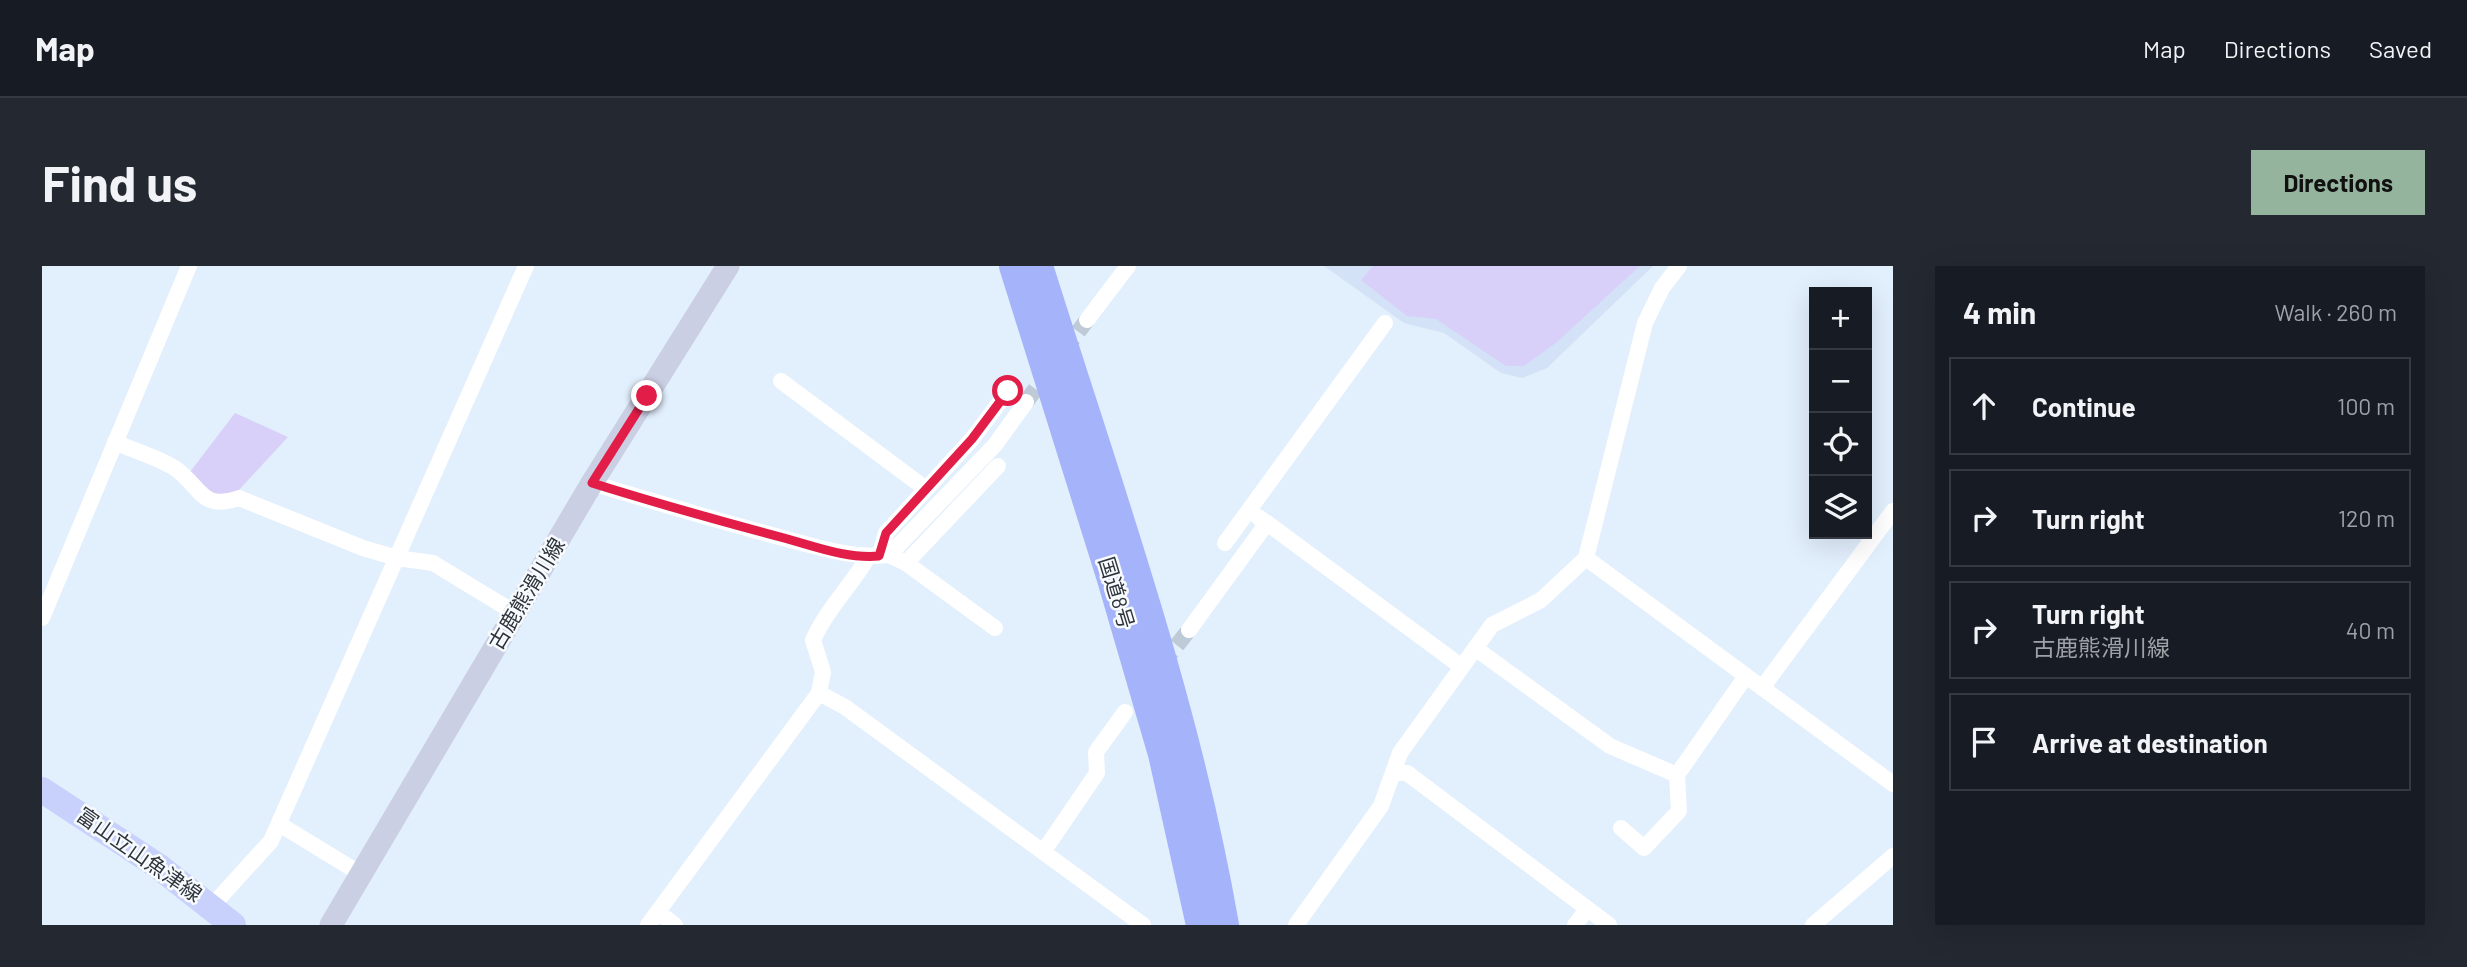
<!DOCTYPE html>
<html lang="en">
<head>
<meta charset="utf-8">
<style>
	body { margin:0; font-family:Barlow,"Noto Sans JP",sans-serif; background:#242831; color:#f1f3f6 }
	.controls { position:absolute; right:21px; top:21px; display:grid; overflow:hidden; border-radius:0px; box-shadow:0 7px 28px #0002 }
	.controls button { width:63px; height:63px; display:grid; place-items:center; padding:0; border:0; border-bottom:2px solid #363941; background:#171b24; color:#f1f3f6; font:35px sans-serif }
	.stop { position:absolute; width:21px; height:21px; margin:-16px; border:5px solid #e11d48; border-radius:50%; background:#fff }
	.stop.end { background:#e11d48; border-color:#fff; box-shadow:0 2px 7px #0008 }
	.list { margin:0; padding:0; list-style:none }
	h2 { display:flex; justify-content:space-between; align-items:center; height:91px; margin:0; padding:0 28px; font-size:30px }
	h2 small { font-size:23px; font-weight:400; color:#9ea1a6 }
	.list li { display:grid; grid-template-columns:46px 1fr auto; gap:21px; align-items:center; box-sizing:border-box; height:98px; margin:0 14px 14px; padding:0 14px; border:2px solid #363941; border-radius:0px }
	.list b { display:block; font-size:26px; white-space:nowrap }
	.list p { margin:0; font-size:23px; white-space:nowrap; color:#9ea1a6 }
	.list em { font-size:23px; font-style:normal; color:#9ea1a6 }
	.icon { flex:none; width:38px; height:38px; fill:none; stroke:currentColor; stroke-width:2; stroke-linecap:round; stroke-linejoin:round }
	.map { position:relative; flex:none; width:1851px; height:659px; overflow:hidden; border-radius:0px }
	header { display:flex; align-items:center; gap:42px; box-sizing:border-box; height:98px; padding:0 35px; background:#171b24; border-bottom:2px solid #363941 }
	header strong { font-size:33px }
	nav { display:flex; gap:38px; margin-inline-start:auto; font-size:24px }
	.intro { display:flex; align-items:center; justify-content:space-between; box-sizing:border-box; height:168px; padding:0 42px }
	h1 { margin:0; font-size:49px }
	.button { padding:18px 32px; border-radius:0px; background:#95b49e; color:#111; font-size:24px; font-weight:700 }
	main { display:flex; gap:42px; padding:0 42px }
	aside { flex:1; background:#171b24; border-radius:0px; box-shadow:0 7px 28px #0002 }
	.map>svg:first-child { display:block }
	.built { fill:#d3e2f6 }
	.green { fill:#d9d0fa }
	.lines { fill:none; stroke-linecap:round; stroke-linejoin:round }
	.street-tunnel { stroke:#becad6; stroke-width:16; stroke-dasharray:16 8; stroke-linecap:butt }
	.street { stroke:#fff; stroke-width:16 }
	.secondary { stroke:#cbcfe3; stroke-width:23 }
	.primary { stroke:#c8d1fc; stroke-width:26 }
	.highway { stroke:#a4b3fa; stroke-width:30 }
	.route { stroke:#e11d48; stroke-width:9 }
	.labels { text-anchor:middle; stroke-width:5; stroke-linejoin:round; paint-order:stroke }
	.street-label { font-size:21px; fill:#2e343b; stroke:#f8fbfe }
</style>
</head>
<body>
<header>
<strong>Map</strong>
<nav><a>Map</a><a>Directions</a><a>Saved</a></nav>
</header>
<div class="intro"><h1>Find us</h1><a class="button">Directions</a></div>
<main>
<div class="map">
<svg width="1851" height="659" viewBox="0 0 1851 659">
	<rect width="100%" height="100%" fill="#e2effd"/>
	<path class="built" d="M 1282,0 L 1611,0 L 1505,102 L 1480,112 L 1459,107 L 1402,67 L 1362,57 Z"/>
	<path class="green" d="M 1331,0 L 1598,0 L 1515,76 L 1482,100 L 1464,100 L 1394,53 L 1365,50 L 1319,14 Z
		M 193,147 L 246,171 L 195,226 L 183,233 L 166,225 L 148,206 Z"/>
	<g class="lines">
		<path class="street-tunnel" d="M 1022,85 L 1045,54
			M 984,136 L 1006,106
			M 1120,398 L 1147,364"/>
		<path class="street" d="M 1045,54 L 1086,0
			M 739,115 L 884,223
			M 73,176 C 92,185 116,191 134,203 C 160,222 159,245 197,232 L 321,282 L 355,292 L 391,297 L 473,347
			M 550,217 C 609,235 667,252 726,268 C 766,278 806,293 847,289 L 953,179 L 984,136
			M 1225,257 L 1420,401
			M 1183,277 L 1343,57
			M 847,289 L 864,297 L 956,200
			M 837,290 L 844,267 L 930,173 L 966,125
			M 1544,292 L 1851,518
			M 864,297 L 953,362
			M 0,352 L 147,0
			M 1147,364 L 1225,257 L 1216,251
			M 1433,382 L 1568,480 L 1635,509
			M 1720,422 L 1851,245
			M 777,427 L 803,441 L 1101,659
			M 1353,507 L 1365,507 L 1567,659
			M 237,558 L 319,608
			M 1579,562 L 1602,582 L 1637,545 L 1635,509 L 1704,410
			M 1001,586 L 1055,507 L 1054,486 L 1083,446
			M 170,640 L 229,575 L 484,0
			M 616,646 L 633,659
			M 606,659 L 777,427 L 781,406 L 771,374 C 785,343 809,320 826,291
			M 1254,659 L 1339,540 L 1358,487 L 1450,359 L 1499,334 L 1544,292 L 1603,57 L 1620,22 L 1637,0
			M 1533,659 L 1545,643
			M 1771,659 L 1851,590"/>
		<path class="secondary" d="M 289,659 L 550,217 L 686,0"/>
		<path class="primary" d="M 0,524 L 116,600 L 191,659"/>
		<path class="highway" d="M 972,0 L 1070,313 L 1121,488 L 1159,659
			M 996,0 C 1064,217 1143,434 1182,659"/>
	</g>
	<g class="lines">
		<path class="route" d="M 605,130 L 550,217 C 614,237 678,255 742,272 C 772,280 805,293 837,290 L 844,267 L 930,173 L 966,125"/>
	</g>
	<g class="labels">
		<g class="street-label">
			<text transform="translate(1074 327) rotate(73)" y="7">国道8号</text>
			<text transform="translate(485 328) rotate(-59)" y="7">古鹿熊滑川線</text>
			<text transform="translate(97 589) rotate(35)" y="7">富山立山魚津線</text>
		</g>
	</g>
</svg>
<div class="controls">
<button>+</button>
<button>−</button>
<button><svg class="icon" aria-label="locate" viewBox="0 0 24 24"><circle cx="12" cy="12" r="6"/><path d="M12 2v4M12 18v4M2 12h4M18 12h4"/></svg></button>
<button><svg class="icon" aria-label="layers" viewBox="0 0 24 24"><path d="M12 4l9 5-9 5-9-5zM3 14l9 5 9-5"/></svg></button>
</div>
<div class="stop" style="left:966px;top:125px"></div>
<div class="stop end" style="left:605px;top:130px"></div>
</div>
<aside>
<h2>4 min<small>Walk · 260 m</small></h2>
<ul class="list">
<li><svg class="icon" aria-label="ahead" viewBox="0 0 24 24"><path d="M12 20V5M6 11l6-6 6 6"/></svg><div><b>Continue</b></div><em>100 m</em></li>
<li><svg class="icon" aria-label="right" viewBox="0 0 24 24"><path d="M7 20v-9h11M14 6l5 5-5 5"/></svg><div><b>Turn right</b></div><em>120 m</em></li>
<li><svg class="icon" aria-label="right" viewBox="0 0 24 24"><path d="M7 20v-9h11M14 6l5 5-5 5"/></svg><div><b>Turn right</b><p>古鹿熊滑川線</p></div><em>40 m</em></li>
<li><svg class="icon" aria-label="arrive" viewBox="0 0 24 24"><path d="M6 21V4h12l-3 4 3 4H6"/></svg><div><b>Arrive at destination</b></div></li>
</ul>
</aside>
</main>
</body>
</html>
